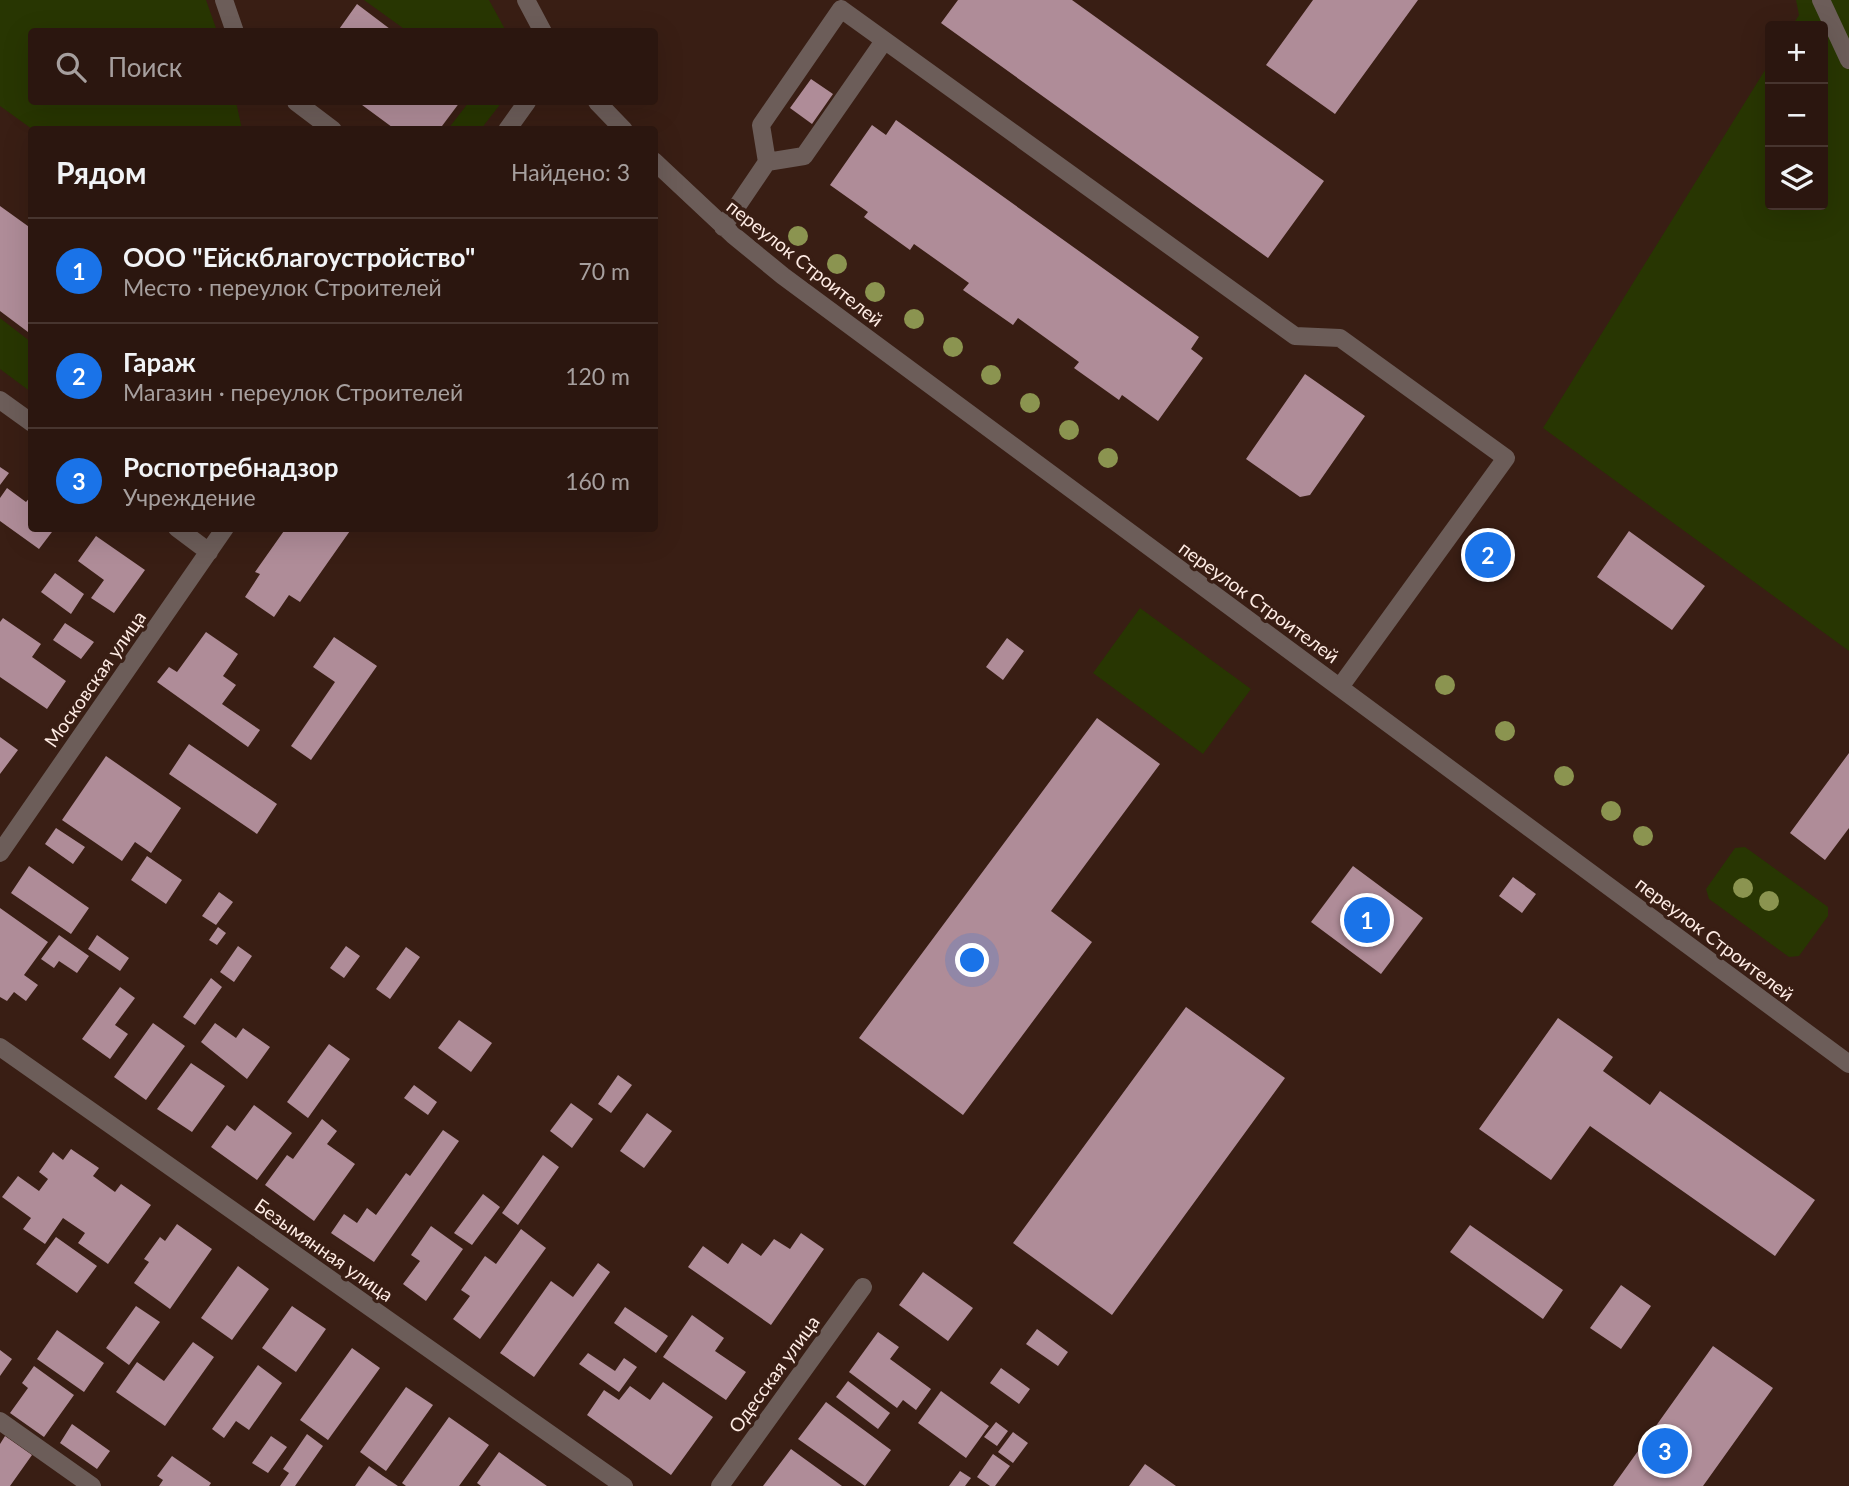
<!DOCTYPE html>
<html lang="ru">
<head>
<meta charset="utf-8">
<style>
	body { margin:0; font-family:Lato,sans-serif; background:#331f18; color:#f1f3f6 }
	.controls { position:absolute; right:21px; top:21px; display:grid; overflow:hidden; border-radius:7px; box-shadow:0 7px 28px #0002 }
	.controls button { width:63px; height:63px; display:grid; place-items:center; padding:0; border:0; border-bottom:2px solid #47352f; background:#2b160f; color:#f1f3f6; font:35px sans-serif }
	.you { position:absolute; left:973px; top:961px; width:24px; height:24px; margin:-18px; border:5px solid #fff; border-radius:50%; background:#1a73e8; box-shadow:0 0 0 10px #1a73e833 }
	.badge { display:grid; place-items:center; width:46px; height:46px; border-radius:50%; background:#1a73e8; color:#fff; font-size:23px; font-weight:700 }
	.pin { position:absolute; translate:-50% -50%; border:4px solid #fff; box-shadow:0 2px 7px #0006 }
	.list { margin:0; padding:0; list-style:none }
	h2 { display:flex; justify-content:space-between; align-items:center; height:91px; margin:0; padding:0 28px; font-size:30px }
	h2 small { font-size:23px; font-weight:400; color:#a69f9e }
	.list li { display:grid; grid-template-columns:46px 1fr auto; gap:21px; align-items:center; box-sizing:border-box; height:105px; padding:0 28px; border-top:2px solid #47352f }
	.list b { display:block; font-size:26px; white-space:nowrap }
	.list p { margin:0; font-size:23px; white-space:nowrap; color:#a69f9e }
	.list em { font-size:23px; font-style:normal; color:#a69f9e }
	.icon { flex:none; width:38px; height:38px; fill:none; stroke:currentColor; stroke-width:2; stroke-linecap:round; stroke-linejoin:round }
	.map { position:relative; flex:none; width:1849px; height:1486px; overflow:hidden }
	.search { position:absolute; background:#2b160f; box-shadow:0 7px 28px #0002; left:28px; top:28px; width:630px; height:77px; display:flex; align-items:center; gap:18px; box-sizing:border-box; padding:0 24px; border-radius:7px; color:#a69f9e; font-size:26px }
	.panel { position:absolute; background:#2b160f; box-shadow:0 7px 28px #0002; left:28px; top:126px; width:630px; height:406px; border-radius:7px }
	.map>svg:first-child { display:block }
	.green { fill:#283602 }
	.building { fill:#af8c98 }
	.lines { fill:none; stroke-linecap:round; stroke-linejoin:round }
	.minor { stroke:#6c5d59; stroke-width:18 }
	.tree { fill:#8b9450 }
	.labels { text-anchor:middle; stroke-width:7; stroke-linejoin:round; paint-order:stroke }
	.street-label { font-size:19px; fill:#feebe4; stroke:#391e14 }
</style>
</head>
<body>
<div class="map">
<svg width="1849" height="1486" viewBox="0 0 1849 1486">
	<rect width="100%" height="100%" fill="#391e14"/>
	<path class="green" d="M 0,0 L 206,0 L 217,31 L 32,32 L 32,102 L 236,102 L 242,129 L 32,129 L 0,106 Z
		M 364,0 L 489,0 L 506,31 L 407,31 Z
		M 1796,0 L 1849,0 L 1849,651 L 1543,428 L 1770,62 L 1770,205 L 1823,205 L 1823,26 L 1792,26 L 1799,15 Z
		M 469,102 L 502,102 L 481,129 L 448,129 Z
		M 0,318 L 31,342 L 31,392 L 0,369 Z
		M 1140,608 L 1251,689 L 1203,754 L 1093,673 Z
		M 1745,847 L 1828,907 L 1828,916 L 1799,956 L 1789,957 L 1709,899 L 1706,889 L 1735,848 Z"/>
	<path class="building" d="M 958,0 L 1072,0 L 1324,181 L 1268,258 L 941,23 Z
		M 1313,0 L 1418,0 L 1335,114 L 1266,65 Z
		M 357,4 L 394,32 L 337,32 Z
		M 811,79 L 833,94 L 812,124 L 790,108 Z
		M 358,102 L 460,102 L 439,130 L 396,130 Z
		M 896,120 L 1199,337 L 1191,349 L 1203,358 L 1158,421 L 1122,395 L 1119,400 L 1074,368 L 1079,362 L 1018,318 L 1013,325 L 963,290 L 969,283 L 914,244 L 910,250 L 864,217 L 868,212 L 830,185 L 872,125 L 886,135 Z
		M 0,206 L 32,229 L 32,335 L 0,311 Z
		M 1305,374 L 1365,416 L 1310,495 L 1300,497 L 1246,459 Z
		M 0,467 L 9,473 L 0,485 Z
		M 7,488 L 26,502 L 32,495 L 32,528 L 55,528 L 39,549 L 0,521 L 0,498 Z
		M 286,528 L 352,528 L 300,602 L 289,595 L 274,617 L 245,597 L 260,574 L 255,572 Z
		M 1480,531 L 1511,552 L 1492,579 L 1462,557 Z
		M 1629,531 L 1705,586 L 1672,630 L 1597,577 Z
		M 96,536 L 145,570 L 114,613 L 91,598 L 104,580 L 78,561 Z
		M 55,573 L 84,594 L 71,614 L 41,592 Z
		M 3,618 L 41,644 L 32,657 L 66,681 L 47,709 L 0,677 L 0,622 Z
		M 65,623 L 94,642 L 81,659 L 53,640 Z
		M 206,632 L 238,654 L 223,676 L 236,685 L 222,704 L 260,730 L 248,747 L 157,682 L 169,667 L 177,672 Z
		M 334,637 L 377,666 L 311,760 L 291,746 L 335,682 L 313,667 Z
		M 1007,638 L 1024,651 L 1003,680 L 986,667 Z
		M 1097,718 L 1160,764 L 1051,911 L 1092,942 L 963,1115 L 859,1038 Z
		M 0,737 L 18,750 L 0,774 Z
		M 189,744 L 277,804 L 257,834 L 169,774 Z
		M 1849,753 L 1849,828 L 1825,860 L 1790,833 Z
		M 106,756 L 181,808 L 151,853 L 135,842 L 122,861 L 62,820 Z
		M 56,828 L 85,847 L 73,864 L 45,844 Z
		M 147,856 L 182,880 L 166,904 L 131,880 Z
		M 29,866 L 89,908 L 71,934 L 11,893 Z
		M 1353,866 L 1423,918 L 1381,974 L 1311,922 Z
		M 1513,877 L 1536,894 L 1522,913 L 1499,896 Z
		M 219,892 L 233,902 L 216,925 L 202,916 Z
		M 0,908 L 48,942 L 24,975 L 38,985 L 26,1001 L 14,992 L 7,1001 L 0,997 Z
		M 218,927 L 226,933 L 217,945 L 209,940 Z
		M 59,935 L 89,956 L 77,973 L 59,961 L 54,968 L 41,959 Z
		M 97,935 L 129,958 L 120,971 L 88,949 Z
		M 238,946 L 252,956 L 234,982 L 220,972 Z
		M 346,946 L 360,956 L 344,978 L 330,968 Z
		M 406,947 L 420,957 L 390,999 L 376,989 Z
		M 211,978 L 222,987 L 195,1025 L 183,1017 Z
		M 120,987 L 135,998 L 115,1025 L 128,1034 L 110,1059 L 82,1039 Z
		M 1186,1007 L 1285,1078 L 1112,1315 L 1013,1243 Z
		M 1558,1018 L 1613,1057 L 1603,1071 L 1650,1105 L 1660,1091 L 1815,1200 L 1775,1256 L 1590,1126 L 1551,1180 L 1479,1129 Z
		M 459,1020 L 492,1043 L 471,1072 L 438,1048 Z
		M 153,1023 L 185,1046 L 146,1100 L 114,1077 Z
		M 215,1023 L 236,1038 L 243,1028 L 270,1047 L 247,1079 L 201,1042 Z
		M 329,1044 L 350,1059 L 308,1118 L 287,1102 Z
		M 191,1063 L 225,1086 L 192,1132 L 157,1109 Z
		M 618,1075 L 632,1085 L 611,1113 L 598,1104 Z
		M 414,1085 L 437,1102 L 428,1115 L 404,1098 Z
		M 571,1103 L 593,1119 L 572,1148 L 550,1131 Z
		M 254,1105 L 292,1133 L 257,1180 L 211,1147 L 227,1125 L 235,1131 Z
		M 647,1113 L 672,1131 L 644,1168 L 620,1151 Z
		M 322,1119 L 337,1131 L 327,1144 L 355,1164 L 314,1221 L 265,1185 L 287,1155 L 293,1159 Z
		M 443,1130 L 459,1141 L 374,1262 L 331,1233 L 344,1214 L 357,1223 L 367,1208 L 376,1215 L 406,1173 L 410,1176 Z
		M 71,1149 L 99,1168 L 93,1176 L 115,1192 L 121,1184 L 151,1205 L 108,1264 L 78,1243 L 85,1233 L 63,1218 L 45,1244 L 23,1229 L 31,1218 L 2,1197 L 18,1176 L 39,1191 L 48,1179 L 39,1172 L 53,1152 L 63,1160 Z
		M 543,1155 L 559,1167 L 518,1225 L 502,1213 Z
		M 483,1194 L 500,1207 L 472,1245 L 454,1233 Z
		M 177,1224 L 212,1249 L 170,1309 L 134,1283 L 149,1262 L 144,1259 L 160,1237 L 165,1241 Z
		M 1470,1225 L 1563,1290 L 1543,1319 L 1450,1252 Z
		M 431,1226 L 463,1249 L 426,1301 L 403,1284 L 420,1261 L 411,1255 Z
		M 521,1229 L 546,1248 L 480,1339 L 453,1319 L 470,1296 L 461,1290 L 485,1256 L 496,1264 Z
		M 801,1233 L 824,1249 L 771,1325 L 688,1267 L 703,1246 L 728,1264 L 742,1243 L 761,1256 L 774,1239 L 790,1249 Z
		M 56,1237 L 97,1266 L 77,1293 L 36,1264 Z
		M 598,1263 L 610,1272 L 534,1377 L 500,1353 L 551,1281 L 573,1297 Z
		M 238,1266 L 269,1289 L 232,1340 L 201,1318 Z
		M 923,1272 L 973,1308 L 948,1341 L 899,1305 Z
		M 1621,1285 L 1651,1306 L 1621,1349 L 1590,1328 Z
		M 136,1306 L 160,1322 L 129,1365 L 106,1348 Z
		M 292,1306 L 326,1329 L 296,1372 L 262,1348 Z
		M 625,1307 L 668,1336 L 656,1353 L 614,1323 Z
		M 692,1315 L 724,1338 L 715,1351 L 746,1372 L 726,1400 L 663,1357 Z
		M 1037,1329 L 1068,1352 L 1058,1366 L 1026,1344 Z
		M 57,1330 L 104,1363 L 84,1392 L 37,1359 Z
		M 878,1332 L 899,1347 L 890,1359 L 931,1389 L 916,1410 L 903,1400 L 897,1408 L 849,1372 Z
		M 193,1342 L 214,1357 L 165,1426 L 116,1392 L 137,1362 L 164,1381 Z
		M 1713,1346 L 1773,1388 L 1703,1486 L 1613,1486 Z
		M 352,1348 L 380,1368 L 328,1440 L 300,1420 Z
		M 0,1350 L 12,1359 L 0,1376 Z
		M 588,1353 L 615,1371 L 624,1358 L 637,1367 L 619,1392 L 579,1364 Z
		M 258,1365 L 282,1383 L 249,1430 L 236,1421 L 224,1438 L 212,1429 Z
		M 34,1366 L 74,1395 L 44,1437 L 10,1413 L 28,1388 L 22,1383 Z
		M 1001,1368 L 1030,1389 L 1019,1404 L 990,1383 Z
		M 848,1381 L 890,1413 L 878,1429 L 836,1397 Z
		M 663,1382 L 713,1417 L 671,1475 L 587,1415 L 604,1390 L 619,1400 L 630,1386 L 650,1400 Z
		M 406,1387 L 433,1405 L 386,1471 L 360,1452 Z
		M 941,1391 L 989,1426 L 966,1458 L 918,1423 Z
		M 826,1402 L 891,1450 L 865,1486 L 798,1439 Z
		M 449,1417 L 489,1445 L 459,1486 L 406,1486 L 402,1483 Z
		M 996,1422 L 1008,1431 L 997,1446 L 984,1437 Z
		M 72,1424 L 110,1451 L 97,1469 L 60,1443 Z
		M 1013,1432 L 1028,1443 L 1013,1463 L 998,1452 Z
		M 307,1434 L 323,1446 L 295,1486 L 280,1486 L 289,1473 L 283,1469 Z
		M 5,1436 L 32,1455 L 10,1486 L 0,1486 L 0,1444 Z
		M 271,1436 L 287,1447 L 268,1473 L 252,1463 Z
		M 791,1449 L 842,1486 L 763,1486 Z
		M 499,1452 L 547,1486 L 481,1486 L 477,1483 Z
		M 993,1454 L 1010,1466 L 995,1486 L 990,1486 L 977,1477 Z
		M 172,1456 L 211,1483 L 209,1486 L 159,1486 L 163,1480 L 157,1476 Z
		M 1145,1464 L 1176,1486 L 1129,1486 Z
		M 369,1466 L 383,1476 L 398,1486 L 355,1486 Z
		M 960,1471 L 971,1478 L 965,1486 L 949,1486 Z"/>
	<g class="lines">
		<path class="minor" d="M 224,0 L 235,32
			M 526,0 L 543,32
			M 1821,0 L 1849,60
			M 296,102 L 333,130
			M 597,102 L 624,130
			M 507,130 L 527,102
			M 654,161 L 733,235 L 783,276 L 1849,1064
			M 767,162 L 804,156 L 884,41
			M 723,227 L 767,162 L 761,125 L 841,9 L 1295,336 L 1340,338 L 1506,458 L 1340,687
			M 0,400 L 32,423
			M 177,528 L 209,552
			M 0,853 L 225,528
			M 0,1047 L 624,1486
			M 0,1421 L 92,1486
			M 720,1486 L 863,1287"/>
	</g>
	<g class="tree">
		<circle cx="798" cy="236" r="10"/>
		<circle cx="837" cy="264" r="10"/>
		<circle cx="875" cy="292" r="10"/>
		<circle cx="914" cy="319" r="10"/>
		<circle cx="953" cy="347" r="10"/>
		<circle cx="991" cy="375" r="10"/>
		<circle cx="1030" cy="403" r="10"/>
		<circle cx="1069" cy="430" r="10"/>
		<circle cx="1108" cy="458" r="10"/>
		<circle cx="1445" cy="685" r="10"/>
		<circle cx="1505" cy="731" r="10"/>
		<circle cx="1564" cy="776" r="10"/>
		<circle cx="1611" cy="811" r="10"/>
		<circle cx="1643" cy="836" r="10"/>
		<circle cx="1743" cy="888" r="10"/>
		<circle cx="1769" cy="901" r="10"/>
	</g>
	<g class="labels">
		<g class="street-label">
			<text transform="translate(805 263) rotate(38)" y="7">переулок Строителей</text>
			<text transform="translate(1259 602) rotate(36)" y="7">переулок Строителей</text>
			<text transform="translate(95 679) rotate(-55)" y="7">Московская улица</text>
			<text transform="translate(1715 939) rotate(37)" y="7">переулок Строителей</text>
			<text transform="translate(324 1250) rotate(35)" y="7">Безымянная улица</text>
			<text transform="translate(774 1374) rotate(-54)" y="7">Одесская улица</text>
		</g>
	</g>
</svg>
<div class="controls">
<button>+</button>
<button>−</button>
<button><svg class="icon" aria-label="layers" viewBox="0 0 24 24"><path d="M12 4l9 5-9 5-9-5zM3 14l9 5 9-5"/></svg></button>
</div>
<div class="you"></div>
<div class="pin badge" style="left:1367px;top:920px">1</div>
<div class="pin badge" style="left:1488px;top:555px">2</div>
<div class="pin badge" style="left:1665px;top:1451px">3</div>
<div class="search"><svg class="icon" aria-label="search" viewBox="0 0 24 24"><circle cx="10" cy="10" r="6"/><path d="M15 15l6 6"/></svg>Поиск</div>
<section class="panel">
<h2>Рядом<small>Найдено: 3</small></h2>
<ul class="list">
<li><span class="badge">1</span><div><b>ООО &quot;Ейскблагоустройство&quot;</b><p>Место · переулок Строителей</p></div><em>70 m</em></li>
<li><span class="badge">2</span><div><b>Гараж</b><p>Магазин · переулок Строителей</p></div><em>120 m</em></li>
<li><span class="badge">3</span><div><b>Роспотребнадзор</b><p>Учреждение</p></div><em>160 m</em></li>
</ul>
</section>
</div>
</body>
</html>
